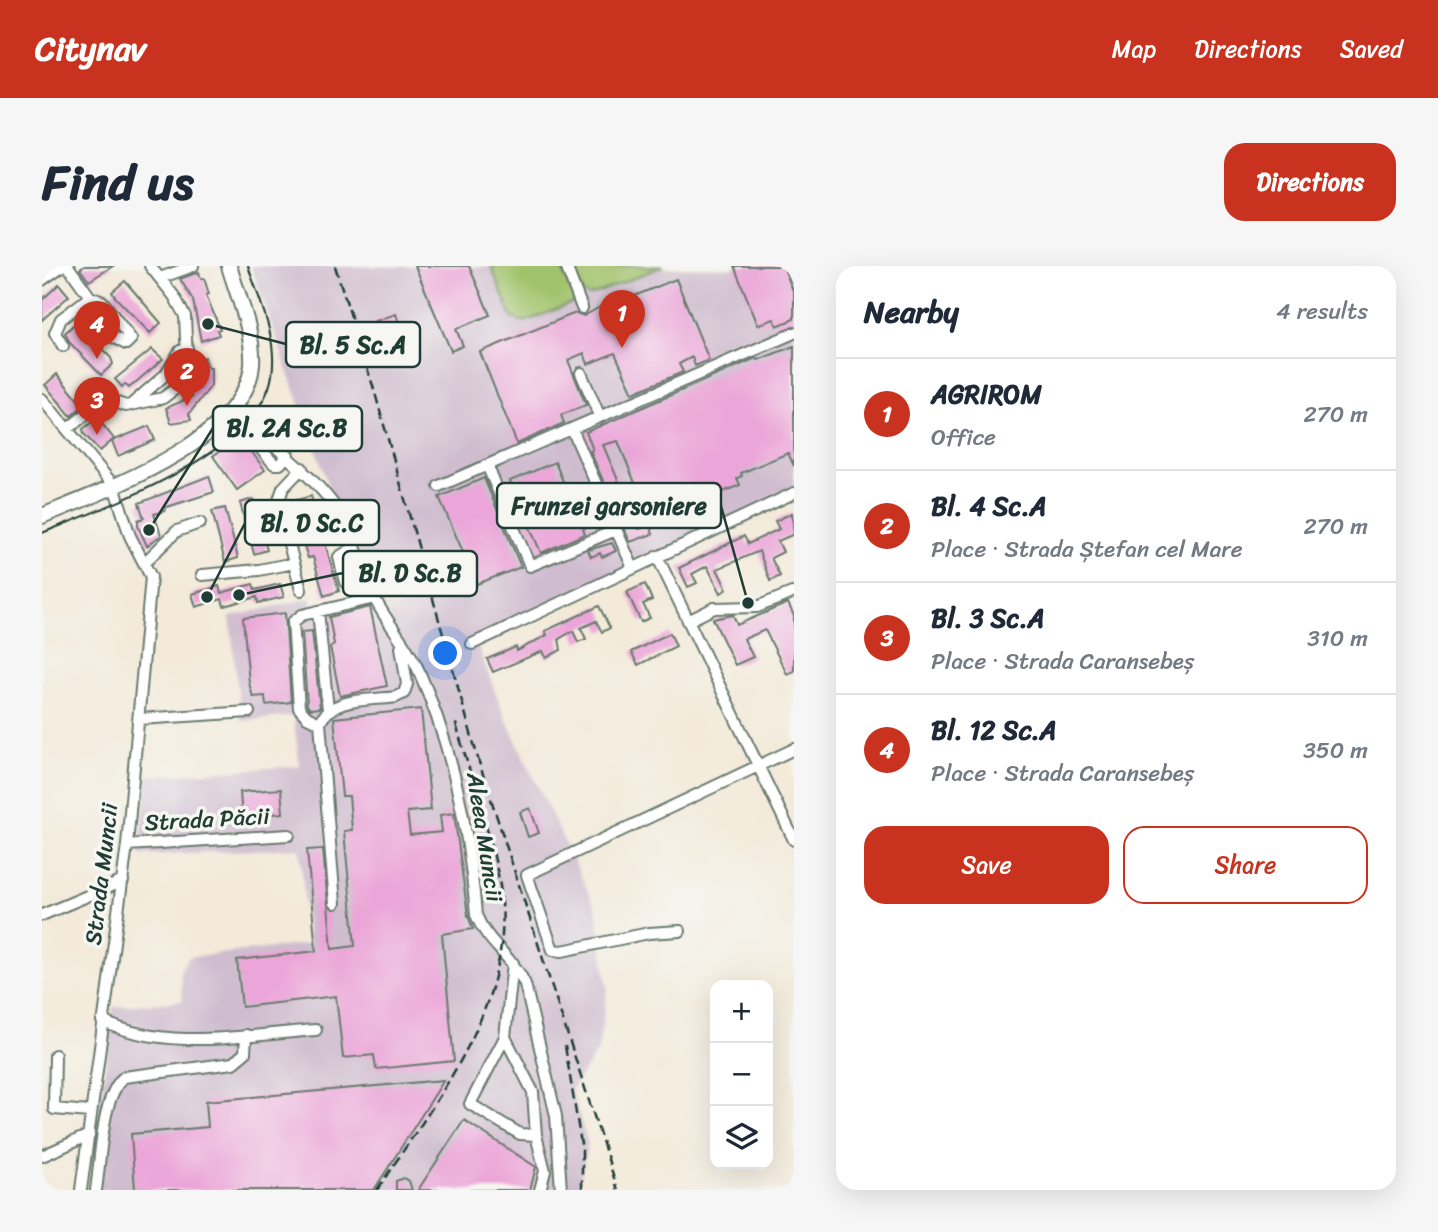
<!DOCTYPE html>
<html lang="en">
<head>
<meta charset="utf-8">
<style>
	body { margin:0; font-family:Sriracha,sans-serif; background:#f6f6f7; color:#1f2937 }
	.controls { position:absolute; right:21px; bottom:21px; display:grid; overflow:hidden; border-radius:14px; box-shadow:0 7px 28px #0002 }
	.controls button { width:63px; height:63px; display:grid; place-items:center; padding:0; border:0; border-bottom:2px solid #e0e1e3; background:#fff; color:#1f2937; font:35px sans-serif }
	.you { position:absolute; left:404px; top:388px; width:24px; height:24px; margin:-18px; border:5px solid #fff; border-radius:50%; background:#1a73e8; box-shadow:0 0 0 10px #1a73e833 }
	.badge { display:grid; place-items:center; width:46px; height:46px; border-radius:50%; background:#c8321e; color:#fff; font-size:23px; font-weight:700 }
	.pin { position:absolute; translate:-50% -58px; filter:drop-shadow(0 2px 4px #0008) }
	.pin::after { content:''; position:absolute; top:37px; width:24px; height:21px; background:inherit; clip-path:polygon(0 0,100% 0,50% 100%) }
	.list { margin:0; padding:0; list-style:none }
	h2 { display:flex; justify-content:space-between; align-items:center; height:91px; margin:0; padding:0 28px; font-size:30px }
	h2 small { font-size:23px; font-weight:400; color:#747a83 }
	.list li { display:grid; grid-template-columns:46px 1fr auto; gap:21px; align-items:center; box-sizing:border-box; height:112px; padding:0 28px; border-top:2px solid #e0e1e3 }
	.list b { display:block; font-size:26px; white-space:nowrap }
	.list p { margin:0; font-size:23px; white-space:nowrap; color:#747a83 }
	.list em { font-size:23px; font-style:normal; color:#747a83 }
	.actions { display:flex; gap:14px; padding:21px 28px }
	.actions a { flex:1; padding:16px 0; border:2px solid #c8321e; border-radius:21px; text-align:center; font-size:24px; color:#c8321e }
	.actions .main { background:#c8321e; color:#fff }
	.icon { flex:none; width:38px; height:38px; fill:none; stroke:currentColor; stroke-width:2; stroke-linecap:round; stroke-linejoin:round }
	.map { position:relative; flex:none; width:752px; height:924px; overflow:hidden; border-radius:21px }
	header { display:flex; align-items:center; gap:42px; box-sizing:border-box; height:98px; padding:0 35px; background:#c8321e; color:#fff }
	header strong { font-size:33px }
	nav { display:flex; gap:38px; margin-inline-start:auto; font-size:24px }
	.intro { display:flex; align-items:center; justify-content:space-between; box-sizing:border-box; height:168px; padding:0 42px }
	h1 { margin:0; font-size:49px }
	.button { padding:18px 32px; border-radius:21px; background:#c8321e; color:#fff; font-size:24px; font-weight:700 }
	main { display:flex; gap:42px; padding:0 42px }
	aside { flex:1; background:#fff; border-radius:21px; box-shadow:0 7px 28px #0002 }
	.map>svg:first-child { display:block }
	.industrial { fill:#cfbdcf }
	.green { fill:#a0c26b; stroke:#608050; stroke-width:2 }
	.building { fill:#eba5d8 }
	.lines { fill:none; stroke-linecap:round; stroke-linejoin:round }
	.minor-casing { stroke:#697a6e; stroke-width:14 }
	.major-casing { stroke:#697a6e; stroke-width:18 }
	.minor { stroke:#fff; stroke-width:10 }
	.major { stroke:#fff; stroke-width:14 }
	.tram { stroke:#1f3d34; stroke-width:2 }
	.rail { stroke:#1f3d34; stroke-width:2.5; stroke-dasharray:10 5; stroke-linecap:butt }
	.labels { text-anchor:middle; stroke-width:7; stroke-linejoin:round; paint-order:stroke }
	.street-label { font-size:23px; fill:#1f3d34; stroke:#f6f6f2 }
	.leader { fill:none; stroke:#1f3d34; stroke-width:2.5 }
	.callout-dot { fill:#1f3d34; stroke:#f6f6f2; stroke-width:2.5 }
	.callout { fill:#f6f6f2; stroke:#1f3d34; stroke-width:2.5 }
	.callout-label { font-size:24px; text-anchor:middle; font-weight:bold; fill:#1f3d34 }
</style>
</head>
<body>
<header>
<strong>Citynav</strong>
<nav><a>Map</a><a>Directions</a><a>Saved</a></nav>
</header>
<div class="intro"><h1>Find us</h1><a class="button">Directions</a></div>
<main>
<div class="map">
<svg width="752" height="924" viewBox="0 0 752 924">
	<rect width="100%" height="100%" fill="#f6f6f2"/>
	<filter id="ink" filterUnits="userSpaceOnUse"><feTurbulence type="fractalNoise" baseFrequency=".0143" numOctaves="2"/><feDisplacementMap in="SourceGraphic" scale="14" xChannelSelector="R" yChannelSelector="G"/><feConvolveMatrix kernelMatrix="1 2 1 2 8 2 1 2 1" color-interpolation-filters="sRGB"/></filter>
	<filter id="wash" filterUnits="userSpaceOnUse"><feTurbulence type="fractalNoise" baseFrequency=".00686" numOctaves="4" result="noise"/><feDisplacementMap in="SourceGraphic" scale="28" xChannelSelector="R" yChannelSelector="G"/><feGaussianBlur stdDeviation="1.57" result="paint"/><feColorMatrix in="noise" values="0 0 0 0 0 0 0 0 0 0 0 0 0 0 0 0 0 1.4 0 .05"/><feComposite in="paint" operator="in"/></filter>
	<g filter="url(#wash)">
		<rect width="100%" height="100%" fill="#f3ead9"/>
		<path class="industrial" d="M 209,0 L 752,2 L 752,220 L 436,381 L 463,451 L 554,642 L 566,722 L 556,785 L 529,824 L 546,877 L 536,924 L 47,924 L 71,741 L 141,735 L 138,704 L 147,691 L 266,678 L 258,582 L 97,589 L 105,510 L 258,500 L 251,450 L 199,455 L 188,351 L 269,332 L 271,340 L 324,326 Z"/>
		<path class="green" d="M 449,0 L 519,0 L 533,36 L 483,56 L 470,52 Z
			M 530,0 L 621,0 L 548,30 L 541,28 Z"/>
		<g id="blocks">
			<path class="building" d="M 43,0 L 71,0 L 47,15 L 38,3 Z
				M 373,0 L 427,0 L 448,49 L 414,63 L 421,80 L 409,85 Z
				M 692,0 L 741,0 L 752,27 L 752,53 L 735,60 L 732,53 L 716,59 Z
				M 157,6 L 159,13 L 162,12 L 167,28 L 164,29 L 178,63 L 175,64 L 177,69 L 159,75 L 151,34 L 138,13 Z
				M 634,13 L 667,94 L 653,100 L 650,91 L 637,98 L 641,106 L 591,127 L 573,87 L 546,98 L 542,87 L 526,94 L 544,139 L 519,149 L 522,157 L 475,178 L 438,86 L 526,50 L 534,47 L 542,50 L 565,37 L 567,40 L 570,39 Z
				M 83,15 L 119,57 L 108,67 L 73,31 L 70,26 Z
				M 17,18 L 27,30 L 0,54 L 0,34 Z
				M 354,48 L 365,81 L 345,88 L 333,55 Z
				M 34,56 L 69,92 L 71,98 L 59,109 L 28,77 L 23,67 Z
				M 752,80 L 752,200 L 746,187 L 699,207 L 700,210 L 695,212 L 698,219 L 657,236 L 655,231 L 648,234 L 647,232 L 606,249 L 576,175 L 561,179 L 597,263 L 608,259 L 611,268 L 588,276 L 548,185 L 551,184 L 544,166 L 714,92 L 716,94 Z
				M 110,83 L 121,93 L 87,122 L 83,118 L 80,121 L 73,113 Z
				M 163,91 L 166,102 L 169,102 L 169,120 L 147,148 L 149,154 L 129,157 L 124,142 L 150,131 L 143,128 L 153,112 L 153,95 Z
				M 15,108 L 41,140 L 29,150 L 3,119 Z
				M 53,154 L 58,155 L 72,173 L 58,185 L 42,168 L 41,163 Z
				M 107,160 L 113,174 L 76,190 L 70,175 Z
				M 198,170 L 223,204 L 195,224 L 171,190 Z
				M 513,196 L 535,249 L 539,247 L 545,261 L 541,263 L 543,268 L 499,287 L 468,215 Z
				M 167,210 L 172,226 L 122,242 L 123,245 L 112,248 L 119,269 L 105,280 L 96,260 L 96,254 L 102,252 L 97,237 Z
				M 442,212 L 479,301 L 435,318 L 397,231 Z
				M 269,230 L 297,325 L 282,330 L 271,291 L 266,292 L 248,236 Z
				M 211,233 L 225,284 L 212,288 L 198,237 Z
				M 183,242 L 196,292 L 183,296 L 170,245 Z
				M 750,247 L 752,268 L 736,275 L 741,286 L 729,292 L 738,310 L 728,315 L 717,285 L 675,303 L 685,323 L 679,327 L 665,300 L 650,308 L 655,317 L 646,321 L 637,302 L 702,270 L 706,278 L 737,263 L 733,255 Z
				M 570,277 L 574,285 L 560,291 L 558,287 L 549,291 L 546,284 Z
				M 211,318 L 213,324 L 238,318 L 242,331 L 216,337 L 215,331 L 182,340 L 180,333 L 154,341 L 150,328 L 177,320 L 179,327 Z
				M 603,318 L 610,334 L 601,338 L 608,352 L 599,356 L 585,326 Z
				M 746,337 L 752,350 L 752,405 L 745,408 L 723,364 L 702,373 L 711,391 L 693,399 L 671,353 L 691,349 L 695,359 Z
				M 557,340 L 568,362 L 560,366 L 554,355 L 539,362 L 544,373 L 536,376 L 531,365 L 517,373 L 519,384 L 504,392 L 501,385 L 451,406 L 445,393 L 474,381 L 475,385 L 505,369 L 503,365 Z
				M 328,341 L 345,420 L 298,430 L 288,381 L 292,378 L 287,351 Z
				M 243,347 L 249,436 L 224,439 L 223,430 L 211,431 L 207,417 L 201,352 Z
				M 270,365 L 278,442 L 268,443 L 265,439 L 260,366 Z
				M 628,367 L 634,380 L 596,399 L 589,386 Z
				M 379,443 L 389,544 L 365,546 L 368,569 L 400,566 L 398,549 L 412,547 L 426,650 L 431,663 L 400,668 L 412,795 L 334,803 L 332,789 L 301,792 L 294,730 L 200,741 L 195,694 L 274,685 L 265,584 L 281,583 L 290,683 L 313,680 L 302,565 L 310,564 L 307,530 L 300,530 L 292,452 Z
				M 239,523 L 241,547 L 200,551 L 198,526 Z
				M 488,542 L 497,567 L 486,571 L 478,546 Z
				M 402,814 L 332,924 L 93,924 L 89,868 L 166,861 L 164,835 Z
				M 422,854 L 494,901 L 488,924 L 376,924 Z
				M 362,912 L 367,915 L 370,924 L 354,924 L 354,915 Z"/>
		</g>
	</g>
	<g filter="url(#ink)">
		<use href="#blocks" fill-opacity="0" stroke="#697a6e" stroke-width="2"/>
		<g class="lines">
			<defs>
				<path id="minor" d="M 524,0 L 540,42
					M 118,12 L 151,0
					M 0,14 L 20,0
					M 21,80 L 13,67 L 19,53 L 48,31 L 61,36 L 89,73 L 84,78 L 73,72 L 50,44 L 48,31 L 26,0
					M 539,107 L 558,151
					M 0,133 L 72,220 L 88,270 L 109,311 L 85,579 L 39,924
					M 91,137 L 124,108 L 138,85 L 145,82
					M 196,139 C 221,177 264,201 291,238 C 313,267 318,303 334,335 C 346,358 365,379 376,403 C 411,481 427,564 434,649 C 445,677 471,691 483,718 L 514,850 L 519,924
					M 27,162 L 60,135 L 67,134 L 84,140 L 121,132 L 141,117 L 145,95 L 143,50 L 132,30 L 108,0
					M 530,163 L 591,302
					M 210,173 L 232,198 L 238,198 L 246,189
					M 445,199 L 488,300 L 574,264
					M 397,220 L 752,67
					M 615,290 L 752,574
					M 103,296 L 135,265 L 158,257
					M 252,297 L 259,324
					M 160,309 L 217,304 L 252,297 L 236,237 L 241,222 L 260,202
					M 303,316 L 297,291 L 313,281
					M 276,345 L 286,444
					M 646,355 L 672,342 L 715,341 L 750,327
					M 430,378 L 752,227
					M 97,453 L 207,446
					M 278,457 L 265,451 L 257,442 L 251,356 L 260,349 L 333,332
					M 85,579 L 247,569
					M 293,637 L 278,457 C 289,430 330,435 354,431 L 362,427 L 365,418 L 359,381
					M 0,649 L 81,615
					M 638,665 L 607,667 L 520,685 L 511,684 L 485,609 L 752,483
					M 60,755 C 126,786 204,769 274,764
					M 463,771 L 428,838 L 478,868 L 494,869 L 491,826 L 463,771 L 471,697
					M 13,789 L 12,843 L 48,846
					M 494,869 L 503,905 L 498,924
					M 0,890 L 47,869
					M 54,924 C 59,894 59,830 82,811 L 191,797 L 203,787 L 204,769"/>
				<path id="major" d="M 752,0 L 752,1
					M 0,250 C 61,225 204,174 210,99 C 212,66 196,31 187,0"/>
			</defs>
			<use href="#minor" class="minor-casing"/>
			<use href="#major" class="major-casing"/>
			<use href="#minor" class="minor"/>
			<use href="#major" class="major"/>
			<path class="tram" d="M 0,267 C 64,241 219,186 230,109 C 236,72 217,34 206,0"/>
			<path class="rail" d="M 293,0 L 331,120 L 437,496 L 576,924
				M 523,780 L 540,884 L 540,924
				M 335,924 C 395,832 479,732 457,614 C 447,560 427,507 413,454"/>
		</g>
	</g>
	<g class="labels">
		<g class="street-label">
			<text transform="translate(165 553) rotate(-3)" y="8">Strada Păcii</text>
			<text transform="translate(443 571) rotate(81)" y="8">Aleea Muncii</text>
			<text transform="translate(59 608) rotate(-83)" y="8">Strada Muncii</text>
		</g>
	</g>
	<path class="leader" d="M166 58L244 78M107 264L171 162M706 337L679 240M165 331L203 257M197 329L301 307"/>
	<g class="callout-dot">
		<circle cx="166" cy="58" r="7"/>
		<circle cx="107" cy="264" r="7"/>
		<circle cx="706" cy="337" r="7"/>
		<circle cx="165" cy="331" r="7"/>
		<circle cx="197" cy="329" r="7"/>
	</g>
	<g class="callout">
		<rect x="244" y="56" width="134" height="45" rx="7"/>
		<rect x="171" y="140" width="149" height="45" rx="7"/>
		<rect x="455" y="217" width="224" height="45" rx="7"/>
		<rect x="203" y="234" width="134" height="45" rx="7"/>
		<rect x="301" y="285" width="134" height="45" rx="7"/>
	</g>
	<g class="callout-label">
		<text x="311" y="87">Bl. 5 Sc.A</text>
		<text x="245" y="170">Bl. 2A Sc.B</text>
		<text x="567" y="248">Frunzei garsoniere</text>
		<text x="270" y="265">Bl. D Sc.C</text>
		<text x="368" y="315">Bl. D Sc.B</text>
	</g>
</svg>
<div class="controls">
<button>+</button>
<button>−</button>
<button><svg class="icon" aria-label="layers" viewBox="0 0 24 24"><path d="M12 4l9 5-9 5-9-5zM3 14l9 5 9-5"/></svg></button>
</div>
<div class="you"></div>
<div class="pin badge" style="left:580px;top:82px">1</div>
<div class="pin badge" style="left:145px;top:140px">2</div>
<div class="pin badge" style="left:55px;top:169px">3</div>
<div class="pin badge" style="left:55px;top:93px">4</div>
</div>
<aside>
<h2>Nearby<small>4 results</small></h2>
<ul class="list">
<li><span class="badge">1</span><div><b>AGRIROM</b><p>Office</p></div><em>270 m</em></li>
<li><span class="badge">2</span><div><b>Bl. 4 Sc.A</b><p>Place · Strada Ștefan cel Mare</p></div><em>270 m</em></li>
<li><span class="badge">3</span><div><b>Bl. 3 Sc.A</b><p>Place · Strada Caransebeș</p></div><em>310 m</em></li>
<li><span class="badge">4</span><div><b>Bl. 12 Sc.A</b><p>Place · Strada Caransebeș</p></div><em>350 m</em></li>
</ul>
<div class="actions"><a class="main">Save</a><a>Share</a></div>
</aside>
</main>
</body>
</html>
